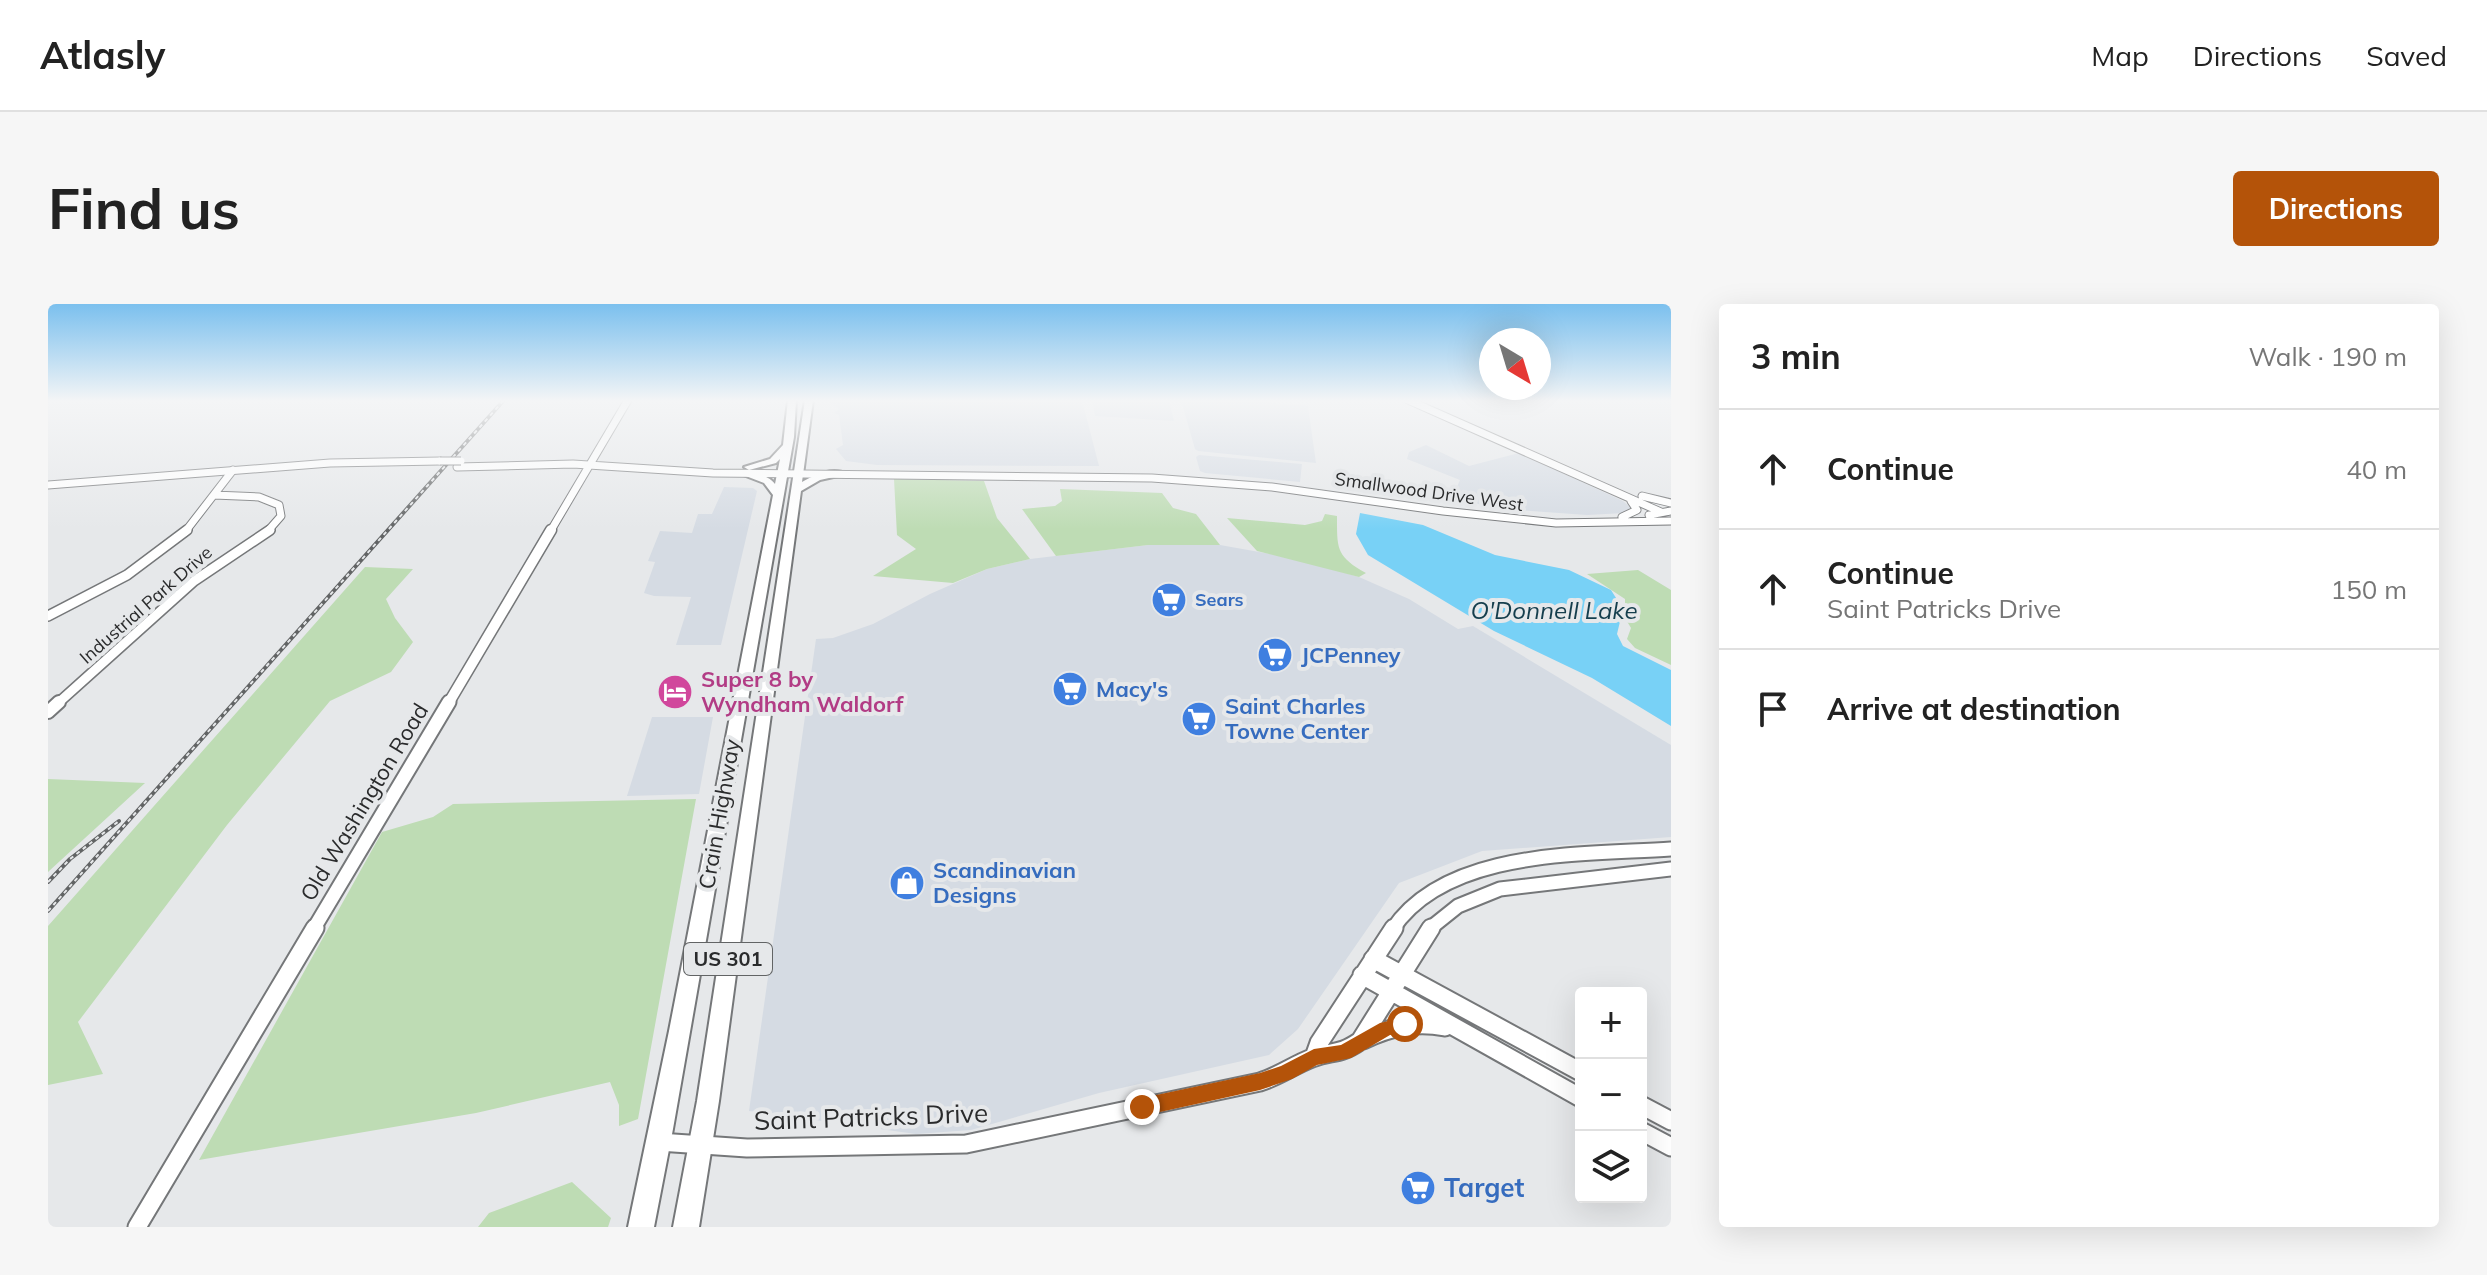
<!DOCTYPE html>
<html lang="en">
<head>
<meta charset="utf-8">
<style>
	body { margin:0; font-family:Mulish,sans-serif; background:#f6f6f6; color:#222 }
	.controls { position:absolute; right:24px; bottom:24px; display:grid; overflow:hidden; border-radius:8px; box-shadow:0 8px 32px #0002 }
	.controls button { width:72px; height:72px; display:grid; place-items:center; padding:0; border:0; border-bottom:2px solid #e0e0e0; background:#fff; color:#222; font:40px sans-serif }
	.compass { position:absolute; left:1431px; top:24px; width:72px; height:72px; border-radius:50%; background:#fff; box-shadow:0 8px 32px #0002; rotate:142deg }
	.stop { position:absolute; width:24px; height:24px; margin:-18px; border:6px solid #b45309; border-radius:50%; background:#fff }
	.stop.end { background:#b45309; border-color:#fff; box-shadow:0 2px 8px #0008 }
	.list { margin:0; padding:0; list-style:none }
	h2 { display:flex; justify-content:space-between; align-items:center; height:104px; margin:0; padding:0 32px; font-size:34px }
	h2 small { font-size:26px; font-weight:400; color:#767676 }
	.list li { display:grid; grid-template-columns:52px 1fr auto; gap:24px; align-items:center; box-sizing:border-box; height:120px; padding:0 32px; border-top:2px solid #e0e0e0 }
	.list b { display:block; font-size:30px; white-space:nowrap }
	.list p { margin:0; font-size:26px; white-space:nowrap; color:#767676 }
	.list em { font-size:26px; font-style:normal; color:#767676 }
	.icon { flex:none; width:44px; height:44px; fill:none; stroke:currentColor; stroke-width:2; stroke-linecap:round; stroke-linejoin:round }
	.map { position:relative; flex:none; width:1623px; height:923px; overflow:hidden; border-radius:8px }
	header { display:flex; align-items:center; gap:48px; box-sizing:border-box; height:112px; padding:0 40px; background:#fff; border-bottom:2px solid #e0e0e0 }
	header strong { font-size:38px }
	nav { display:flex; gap:44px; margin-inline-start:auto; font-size:28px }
	.intro { display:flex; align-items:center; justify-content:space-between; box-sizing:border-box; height:192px; padding:0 48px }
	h1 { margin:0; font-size:56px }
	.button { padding:20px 36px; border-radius:8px; background:#b45309; color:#fff; font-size:28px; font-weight:700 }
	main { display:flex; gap:48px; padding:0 48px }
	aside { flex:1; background:#fff; border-radius:8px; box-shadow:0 8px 32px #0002 }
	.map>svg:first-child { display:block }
	.built { fill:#d5dbe3 }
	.green { fill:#bedcb4 }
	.water { fill:#78d1f6 }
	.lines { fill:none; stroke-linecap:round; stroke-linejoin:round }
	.tertiary-far2-casing { stroke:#757779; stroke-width:9 }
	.tertiary-far1-casing { stroke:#757779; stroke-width:12 }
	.tertiary-casing { stroke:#757779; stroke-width:16 }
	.secondary-far3-casing { stroke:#757779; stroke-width:9 }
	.secondary-far2-casing { stroke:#757779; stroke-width:13 }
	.secondary-far1-casing { stroke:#757779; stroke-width:17 }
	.secondary-casing { stroke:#757779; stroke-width:21 }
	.trunk-casing { stroke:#757779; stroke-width:4 }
	.tertiary-far2 { stroke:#fff; stroke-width:7 }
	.tertiary-far1 { stroke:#fff; stroke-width:9 }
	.tertiary { stroke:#fff; stroke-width:12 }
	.secondary-far3 { stroke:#fff; stroke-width:7 }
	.secondary-far2 { stroke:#fff; stroke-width:10 }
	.secondary-far1 { stroke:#fff; stroke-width:13 }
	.secondary { stroke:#fff; stroke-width:17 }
	.trunk { fill:#fff; fill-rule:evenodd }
	.rail-casing { stroke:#626465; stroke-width:4 }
	.rail { stroke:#e6e8ea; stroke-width:2; stroke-dasharray:4; stroke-linecap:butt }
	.secondary-bridge-casing { stroke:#757779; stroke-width:9; stroke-linecap:butt }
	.secondary-bridge { stroke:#fff; stroke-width:7 }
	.route { fill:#b45309 }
	.labels { text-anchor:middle; stroke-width:8; stroke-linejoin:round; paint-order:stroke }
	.far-street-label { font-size:18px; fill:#2a2b2c; stroke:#e6e8ea }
	.far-shop-label { font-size:18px; font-weight:bold; fill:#366cbe; stroke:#e6e8ea; text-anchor:start }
	.shield { fill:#e6e8ea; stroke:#626465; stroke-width:2 }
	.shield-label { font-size:20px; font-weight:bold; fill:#2a2b2c }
	.shop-label { font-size:22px; font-weight:bold; fill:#366cbe; stroke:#e6e8ea; text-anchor:start }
	.hotel-label { font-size:22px; font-weight:bold; fill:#b23c85; stroke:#e6e8ea; text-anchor:start }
	.street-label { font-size:22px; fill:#2a2b2c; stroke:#e6e8ea }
	.water-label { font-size:24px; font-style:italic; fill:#153e4d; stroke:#e6e8ea }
	.near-street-label { font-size:26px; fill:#2a2b2c; stroke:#e6e8ea }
	.near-shop-label { font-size:26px; font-weight:bold; fill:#366cbe; stroke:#e6e8ea; text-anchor:start }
</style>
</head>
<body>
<header>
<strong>Atlasly</strong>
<nav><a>Map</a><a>Directions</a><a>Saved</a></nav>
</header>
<div class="intro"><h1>Find us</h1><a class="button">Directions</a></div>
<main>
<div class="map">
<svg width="1623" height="923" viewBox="0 0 1623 923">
	<rect width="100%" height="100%" fill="#e6e8ea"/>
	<path class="built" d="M 785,96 L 1034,96 L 1051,162 L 829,161 L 798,157 L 788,145 L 795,141 L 791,111 L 786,109 L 791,105 L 781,97 Z
		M 1044,96 L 1121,96 L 1126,117 L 1047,112 Z
		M 1133,96 L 1192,96 L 1260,102 L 1268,159 L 1150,147 L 1147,145 Z
		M 1378,141 L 1421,162 L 1471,149 L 1575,197 L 1583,204 L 1576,209 L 1539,211 L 1470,206 L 1383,193 L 1409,183 L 1412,176 L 1359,155 L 1361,148 Z
		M 1151,151 L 1254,160 L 1252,178 L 1157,169 L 1152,167 L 1148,153 Z
		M 676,183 L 705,184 L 709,187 L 673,341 L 628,341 L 643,293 L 606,292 L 596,289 L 607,258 L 600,257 L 612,227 L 644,229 L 650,210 L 664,210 Z
		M 1100,241 L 1172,241 L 1250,255 L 1311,273 L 1361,295 L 1410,325 L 1425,322 L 1623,441 L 1623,533 L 1434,547 L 1351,579 L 1250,725 L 1221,751 L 1051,789 L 923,826 L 868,830 L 701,807 L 768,335 L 785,334 L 825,320 L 882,290 L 939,265 L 982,255 Z
		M 604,413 L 665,413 L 651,490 L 579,492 Z"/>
	<path class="green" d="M 846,175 L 936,177 L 949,214 L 982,255 L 939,265 L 905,279 L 825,272 L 868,245 L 849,231 Z
		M 1012,185 L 1114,189 L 1125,204 L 1148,210 L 1172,241 L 1100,241 L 1008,252 L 974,205 L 1007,202 L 1014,197 Z
		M 1277,210 L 1289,212 C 1289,245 1288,252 1318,269 L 1311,273 L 1209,247 L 1179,214 L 1257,221 L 1274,217 Z
		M 317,263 L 365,265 L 338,295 L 347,314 L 365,338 L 343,368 L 282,397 L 179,521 L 30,718 L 55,770 L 0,781 L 0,622 Z
		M 1590,266 L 1623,286 L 1623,361 L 1587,344 L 1579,335 L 1583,324 L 1577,314 L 1577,295 L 1539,270 Z
		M 0,475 L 97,479 L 0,568 Z
		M 648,495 L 590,815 L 571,822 L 571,801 L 562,778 L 428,809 L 151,856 L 334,528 L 385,513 L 405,500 Z
		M 524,878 L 563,914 L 560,923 L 430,923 L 441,909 Z"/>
	<path class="water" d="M 1312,209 L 1375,221 L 1447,251 L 1521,266 L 1563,286 L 1575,305 L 1569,330 L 1575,342 L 1623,366 L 1623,422 L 1544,374 L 1446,327 L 1320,251 L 1308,230 Z"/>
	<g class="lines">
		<defs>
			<path id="tertiary-far2" d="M 166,191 L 211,193 L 231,201 L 233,212 L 219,228
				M 137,228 L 185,166"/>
			<path id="tertiary-far1" d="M 0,312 L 79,271 L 139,226
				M 9,400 L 146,277 L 222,226"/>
			<path id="tertiary" d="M 0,408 L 11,398"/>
			<path id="secondary-far3" d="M 1360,96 L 1613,208
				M 409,163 L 525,160 L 665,169 L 1104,174 L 1224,183 L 1395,207 L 1508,219 L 1623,217
				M 0,181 L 282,159 L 392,157
				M 1594,192 L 1623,199
				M 1601,211 L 1623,207
				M 1574,213 L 1589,206 L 1583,197
				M 502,228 L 580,96"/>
			<path id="secondary-far2" d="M 400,400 L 503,226"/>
			<path id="secondary-far1" d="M 265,626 L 401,398
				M 1344,626 C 1398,544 1537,551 1623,545
				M 1380,626 L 1410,602 L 1452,585 L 1623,565"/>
			<path id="secondary" d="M 1325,655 L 1533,768
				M 1314,671 L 1533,794
				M 1315,736 C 1342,723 1367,717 1397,723
				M 1266,753 L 1271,739 L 1346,624
				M 1593,801 L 1623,817
				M 1593,827 L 1623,843
				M 611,838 L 699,844 L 918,840 L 1212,778 C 1231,772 1246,761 1264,754 C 1285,746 1290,752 1312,737 L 1383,624
				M 89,923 L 267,624"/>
			<path id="trunk" d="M 740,96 L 748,96 L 746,133 L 625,825 L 606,923 L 580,923 L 621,727 L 725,191 L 716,179 L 690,169 C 698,164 721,171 727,180 L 732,155 L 728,159 L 701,166 L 696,163 L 722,155 L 735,141 Z
				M 757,96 L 765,96 L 754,178 C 767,170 786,163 799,170 L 772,176 L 753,187 L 671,797 L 651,923 L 625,923 L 649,797 Z"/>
		</defs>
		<use href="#tertiary-far2" class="tertiary-far2-casing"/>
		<use href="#tertiary-far1" class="tertiary-far1-casing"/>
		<use href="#tertiary" class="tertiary-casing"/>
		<use href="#secondary-far3" class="secondary-far3-casing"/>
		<use href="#secondary-far2" class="secondary-far2-casing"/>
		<use href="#secondary-far1" class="secondary-far1-casing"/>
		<use href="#secondary" class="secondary-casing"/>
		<use href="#trunk" class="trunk-casing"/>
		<use href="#tertiary-far2" class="tertiary-far2"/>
		<use href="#tertiary-far1" class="tertiary-far1"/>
		<use href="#tertiary" class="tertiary"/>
		<use href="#secondary-far3" class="secondary-far3"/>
		<use href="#secondary-far2" class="secondary-far2"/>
		<use href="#secondary-far1" class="secondary-far1"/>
		<use href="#secondary" class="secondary"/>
		<use href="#trunk" class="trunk"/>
		<defs>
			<path id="rail" d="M 0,578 L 22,555 L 71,517
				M 0,607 L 456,96"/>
		</defs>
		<use href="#rail" class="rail-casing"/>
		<use href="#rail" class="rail"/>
		<defs>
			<path id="secondary-bridge" d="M 392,157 L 413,157"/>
		</defs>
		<use href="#secondary-bridge" class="secondary-bridge-casing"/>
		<use href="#secondary-bridge" class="secondary-bridge"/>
	</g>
	<linearGradient id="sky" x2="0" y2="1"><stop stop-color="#7bc0ee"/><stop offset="0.43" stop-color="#f4f5f6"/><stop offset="1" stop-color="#f4f5f6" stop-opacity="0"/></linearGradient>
	<rect width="1623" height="225" fill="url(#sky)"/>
	<path class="route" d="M 1357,713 L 1366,720 L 1364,726 L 1342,731 L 1303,754 L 1269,761 L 1244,775 L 1212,786 L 1094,812 L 1087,809 L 1084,803 L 1087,797 L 1094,794 L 1212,769 L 1233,762 L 1266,745 L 1293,741 L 1332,719 Z"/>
	<defs>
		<symbol id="supermarket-disc" viewBox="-11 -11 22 22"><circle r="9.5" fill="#3f7fe0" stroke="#e6e8ea"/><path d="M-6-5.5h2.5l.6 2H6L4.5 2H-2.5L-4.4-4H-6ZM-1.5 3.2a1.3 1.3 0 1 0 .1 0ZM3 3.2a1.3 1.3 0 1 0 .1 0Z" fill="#fff"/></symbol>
		<symbol id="hotel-disc" viewBox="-11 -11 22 22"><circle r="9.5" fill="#d1479c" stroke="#e6e8ea"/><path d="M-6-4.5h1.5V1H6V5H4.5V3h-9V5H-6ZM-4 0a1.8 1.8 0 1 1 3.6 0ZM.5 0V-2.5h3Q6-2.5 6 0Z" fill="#fff"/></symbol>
		<symbol id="shop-disc" viewBox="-11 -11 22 22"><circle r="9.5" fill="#3f7fe0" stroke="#e6e8ea"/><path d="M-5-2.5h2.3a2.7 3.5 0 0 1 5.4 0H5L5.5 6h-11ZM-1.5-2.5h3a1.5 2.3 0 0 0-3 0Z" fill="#fff"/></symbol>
	</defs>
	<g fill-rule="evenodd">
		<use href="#supermarket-disc" x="1101" y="276" width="40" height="40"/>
		<use href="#supermarket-disc" x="1207" y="331" width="40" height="40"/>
		<use href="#supermarket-disc" x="1002" y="365" width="40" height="40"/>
		<use href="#hotel-disc" x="607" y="368" width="40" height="40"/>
		<use href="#supermarket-disc" x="1131" y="395" width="40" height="40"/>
		<use href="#shop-disc" x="839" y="559" width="40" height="40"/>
		<use href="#supermarket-disc" x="1350" y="864" width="40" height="40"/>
	</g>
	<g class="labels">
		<g class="far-street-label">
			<text transform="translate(1381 188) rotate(8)" y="6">Smallwood Drive West</text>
			<text transform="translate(98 301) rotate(-41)" y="6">Industrial Park Drive</text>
		</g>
		<g class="far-shop-label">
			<text x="1147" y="302">Sears</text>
		</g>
		<rect class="shield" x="636" y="639" width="88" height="32" rx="6"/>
		<g class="shield-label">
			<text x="680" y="662">US 301</text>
		</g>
		<g class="shop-label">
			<text x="1253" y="359">JCPenney</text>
			<text x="1048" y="393">Macy's</text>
			<text x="1177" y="410">Saint Charles<tspan x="1177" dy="25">Towne Center</tspan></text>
			<text x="885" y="574">Scandinavian<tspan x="885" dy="25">Designs</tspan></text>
		</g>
		<g class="hotel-label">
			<text x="653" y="383">Super 8 by<tspan x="653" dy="25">Wyndham Waldorf</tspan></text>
		</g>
		<g class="street-label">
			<text transform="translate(316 498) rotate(-59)" y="8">Old Washington Road</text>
			<text transform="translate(671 510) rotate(-80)" y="8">Crain Highway</text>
		</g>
		<g class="water-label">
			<text x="1506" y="315">O'Donnell Lake</text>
		</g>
		<g class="near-street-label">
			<text transform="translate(823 813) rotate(-2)" y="9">Saint Patricks Drive</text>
		</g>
		<g class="near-shop-label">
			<text x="1396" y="893">Target</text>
		</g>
	</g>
</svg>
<div class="controls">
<button>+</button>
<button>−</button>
<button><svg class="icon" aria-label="layers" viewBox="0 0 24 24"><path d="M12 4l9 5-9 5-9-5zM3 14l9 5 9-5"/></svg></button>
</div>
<svg class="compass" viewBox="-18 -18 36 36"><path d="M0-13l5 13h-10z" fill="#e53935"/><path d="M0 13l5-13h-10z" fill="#767676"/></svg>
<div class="stop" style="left:1357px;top:720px"></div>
<div class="stop end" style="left:1094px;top:803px"></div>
</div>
<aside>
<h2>3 min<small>Walk · 190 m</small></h2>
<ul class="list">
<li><svg class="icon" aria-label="ahead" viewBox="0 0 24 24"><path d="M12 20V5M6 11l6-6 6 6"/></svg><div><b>Continue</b></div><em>40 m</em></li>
<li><svg class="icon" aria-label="ahead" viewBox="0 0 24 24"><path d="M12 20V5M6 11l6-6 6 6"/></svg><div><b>Continue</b><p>Saint Patricks Drive</p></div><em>150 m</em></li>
<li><svg class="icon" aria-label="arrive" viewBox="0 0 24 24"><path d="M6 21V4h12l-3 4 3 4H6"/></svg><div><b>Arrive at destination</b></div></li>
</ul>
</aside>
</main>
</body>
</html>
